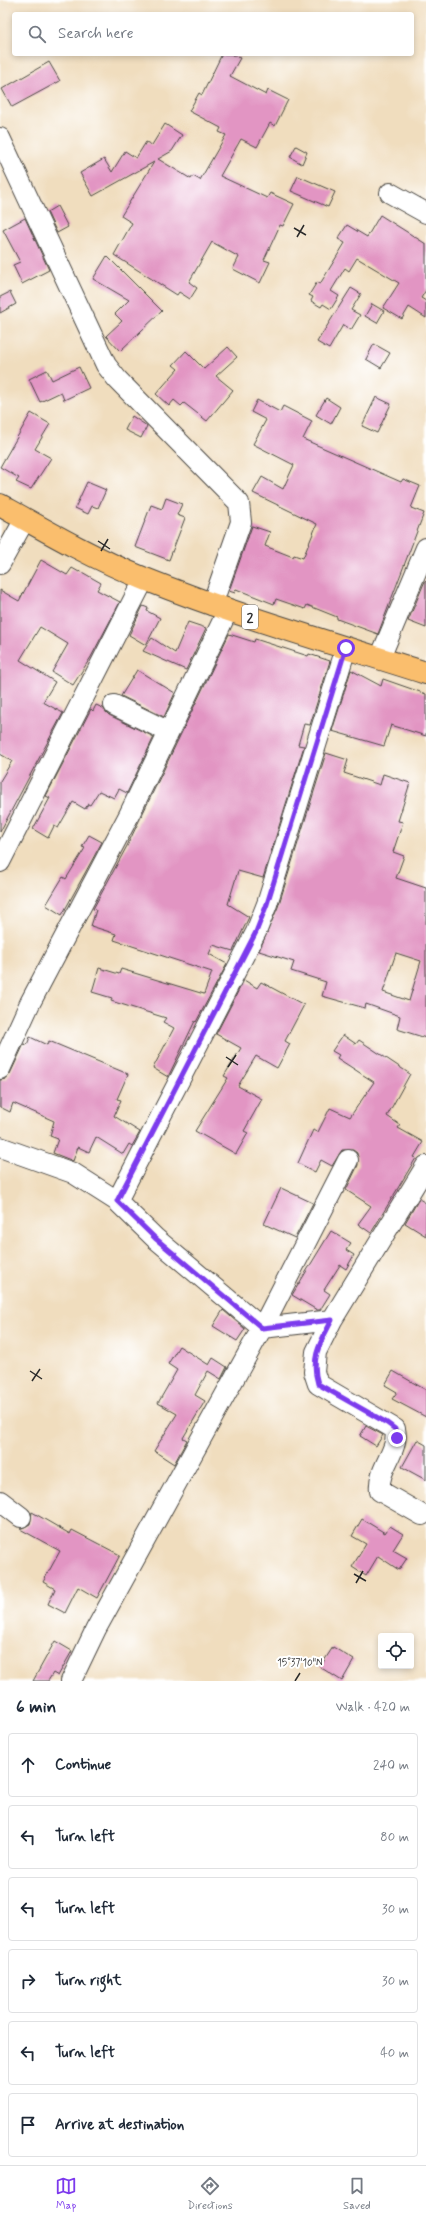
<!DOCTYPE html>
<html lang="en">
<head>
<meta charset="utf-8">
<style>
	body { margin:0; font-family:Mynerve,sans-serif; background:#f2f2f3; color:#1f2937 }
	.controls { position:absolute; right:12px; bottom:12px; display:grid; overflow:hidden; border-radius:4px; box-shadow:0 2px 6px #0003 }
	.controls button { width:36px; height:36px; display:grid; place-items:center; padding:0; border:0; border-bottom:1px solid #e0e1e3; background:#fff; color:#1f2937; font:20px sans-serif }
	.stop { position:absolute; width:12px; height:12px; margin:-9px; border:3px solid #7c3aed; border-radius:50%; background:#fff }
	.stop.end { background:#7c3aed; border-color:#fff; box-shadow:0 1px 4px #0008 }
	.list { margin:0; padding:0; list-style:none }
	h2 { display:flex; justify-content:space-between; align-items:center; height:52px; margin:0; padding:0 16px; font-size:17px }
	h2 small { font-size:13px; font-weight:400; color:#747a83 }
	.list li { display:grid; grid-template-columns:26px 1fr auto; gap:12px; align-items:center; box-sizing:border-box; height:64px; margin:0 8px 8px; padding:0 8px; border:1px solid #e0e1e3; border-radius:4px }
	.list b { display:block; font-size:15px; white-space:nowrap }
	.list em { font-size:13px; font-style:normal; color:#747a83 }
	.icon { flex:none; width:22px; height:22px; fill:none; stroke:currentColor; stroke-width:2; stroke-linecap:round; stroke-linejoin:round }
	.map { position:relative; flex:none; width:426px; height:1681px; overflow:hidden }
	.search { position:absolute; background:#fff; box-shadow:0 2px 6px #0003; left:12px; right:12px; top:12px; height:44px; display:flex; align-items:center; gap:10px; box-sizing:border-box; padding:0 14px; border-radius:4px; color:#747a83; font-size:15px }
	.sheet { height:484px; background:#fff }
	nav { display:flex; justify-content:space-around; align-items:center; box-sizing:border-box; height:56px; border-top:1px solid #e0e1e3; background:#fff; font-size:11px; color:#747a83 }
	nav a { display:grid; justify-items:center; gap:2px }
	nav .on { color:#7c3aed }
	.map>svg:first-child { display:block }
	.building { fill:#e295c3; fill-rule:evenodd }
	.lines { fill:none; stroke-linecap:round; stroke-linejoin:round }
	.street-casing { stroke:#494641; stroke-width:22 }
	.highway-casing { stroke:#494641; stroke-width:24 }
	.street { stroke:#fff; stroke-width:20 }
	.highway { stroke:#fabe6d; stroke-width:22 }
	.route { stroke:#7c3aed; stroke-width:5 }
	.ticks { fill:none; stroke:#2b2b2b; stroke-width:1.5 }
	.labels { text-anchor:middle; stroke-width:4; stroke-linejoin:round; paint-order:stroke }
	.shield { fill:#fff; stroke:#6b6b6b; stroke-width:1 }
	.shield-label { font-size:14px; font-weight:bold; fill:#2b2b2b }
	.ticks-label { font-size:10px; text-anchor:middle; fill:#2b2b2b; stroke:#fff; stroke-width:4; stroke-linejoin:round; paint-order:stroke }
</style>
</head>
<body>
<div class="map">
<svg width="426" height="1681" viewBox="0 0 426 1681">
	<rect width="100%" height="100%" fill="#fff"/>
	<filter id="ink" filterUnits="userSpaceOnUse"><feTurbulence type="fractalNoise" baseFrequency=".025" numOctaves="2"/><feDisplacementMap in="SourceGraphic" scale="8" xChannelSelector="R" yChannelSelector="G"/><feConvolveMatrix kernelMatrix="1 2 1 2 8 2 1 2 1" color-interpolation-filters="sRGB"/></filter>
	<filter id="wash" filterUnits="userSpaceOnUse"><feTurbulence type="fractalNoise" baseFrequency=".012" numOctaves="4" result="noise"/><feDisplacementMap in="SourceGraphic" scale="16" xChannelSelector="R" yChannelSelector="G"/><feGaussianBlur stdDeviation="0.9" result="paint"/><feColorMatrix in="noise" values="0 0 0 0 0 0 0 0 0 0 0 0 0 0 0 0 0 1.4 0 .05"/><feComposite in="paint" operator="in"/></filter>
	<g filter="url(#wash)">
		<rect width="100%" height="100%" fill="#f0ddbe"/>
		<g id="blocks">
			<path class="building" d="M 222,54 L 231,54 L 240,58 L 230,76 L 266,95 L 268,90 L 288,100 L 275,126 L 270,123 L 257,147 L 241,139 L 220,176 L 267,198 L 270,193 L 294,204 L 283,226 L 280,225 L 264,260 L 270,262 L 260,283 L 233,269 L 239,257 L 212,242 L 189,282 L 197,288 L 190,299 L 179,292 L 177,295 L 114,255 L 132,223 L 121,216 L 154,162 L 93,196 L 80,173 L 104,159 L 112,172 L 125,151 L 136,158 L 146,142 L 152,145 L 165,124 L 182,135 L 172,151 L 158,159 L 191,179 L 193,176 L 200,180 L 226,135 L 219,132 L 221,128 L 189,111 L 199,93 L 202,95 Z
				M 49,62 L 60,81 L 12,107 L 2,89 Z
				M 296,146 L 307,152 L 302,164 L 290,157 Z
				M 298,176 L 335,192 L 328,207 L 291,191 Z
				M 57,206 L 68,227 L 57,233 L 47,212 Z
				M 380,215 L 426,244 L 426,290 L 421,298 L 426,301 L 426,318 L 409,307 L 402,319 L 383,308 L 399,283 L 357,258 L 349,271 L 345,268 L 331,291 L 339,296 L 331,309 L 323,304 L 321,307 L 311,301 L 313,297 L 309,295 L 317,282 L 320,284 L 345,243 L 338,239 L 347,225 L 367,237 Z
				M 25,218 L 49,270 L 22,284 L 13,265 L 20,262 L 3,230 Z
				M 107,256 L 162,311 L 120,351 L 106,336 L 122,321 L 115,314 L 129,300 L 93,279 Z
				M 351,288 L 361,294 L 351,310 L 360,315 L 351,330 L 343,325 L 329,349 L 317,342 Z
				M 10,292 L 16,304 L 0,313 L 0,297 Z
				M 372,304 L 384,311 L 377,323 L 365,316 Z
				M 374,344 L 390,353 L 381,368 L 366,359 Z
				M 228,347 L 237,357 L 216,376 L 233,390 L 207,421 L 184,403 L 181,406 L 174,400 L 169,406 L 156,394 L 178,369 L 173,365 L 186,351 L 204,369 Z
				M 79,367 L 89,388 L 64,400 L 61,392 L 40,402 L 29,379 L 47,370 L 52,380 Z
				M 376,397 L 391,404 L 377,433 L 362,426 Z
				M 326,398 L 340,407 L 331,424 L 316,415 Z
				M 257,400 L 280,412 L 283,406 L 312,421 L 303,439 L 401,482 L 403,479 L 420,486 L 411,508 L 424,513 L 378,634 L 337,619 L 337,617 L 307,605 L 305,609 L 276,599 L 274,604 L 236,589 L 235,593 L 229,591 L 252,526 L 270,532 L 265,546 L 293,557 L 294,555 L 303,558 L 317,524 L 253,493 L 262,477 L 283,489 L 294,465 L 253,444 L 266,420 L 251,412 Z
				M 31,413 L 50,424 L 35,449 L 51,458 L 31,489 L 16,482 L 19,478 L 0,467 Z
				M 132,416 L 147,426 L 141,438 L 125,430 Z
				M 87,482 L 106,490 L 98,508 L 92,506 L 88,514 L 75,508 Z
				M 166,498 L 182,504 L 177,515 L 185,518 L 169,560 L 135,547 L 151,505 L 162,509 Z
				M 41,560 L 67,575 L 72,568 L 79,572 L 80,571 L 101,583 L 97,590 L 120,602 L 91,657 L 73,685 L 52,672 L 68,644 L 40,627 L 20,660 L 55,682 L 43,702 L 63,713 L 0,832 L 0,781 L 12,761 L 0,754 L 0,590 L 19,601 Z
				M 425,581 L 426,582 L 426,628 L 408,621 Z
				M 143,606 L 148,608 L 147,611 L 160,618 L 146,645 L 129,635 Z
				M 188,622 L 206,628 L 186,670 L 143,651 L 152,638 L 175,653 Z
				M 229,634 L 254,642 L 255,639 L 308,656 L 309,654 L 330,661 L 310,725 L 304,724 L 298,745 L 304,746 L 263,878 L 238,871 L 228,904 L 249,917 L 233,951 L 213,945 L 209,954 L 227,964 L 196,1022 L 195,1021 L 168,1077 L 153,1068 L 174,1028 L 163,1022 L 166,1018 L 111,1001 L 112,998 L 92,992 L 99,968 L 119,974 L 121,969 L 204,994 L 212,972 L 114,940 L 116,934 L 91,926 L 96,910 L 93,909 L 127,846 Z
				M 137,670 L 175,693 L 164,717 L 121,696 Z
				M 351,670 L 381,686 L 383,679 L 426,694 L 426,736 L 391,725 L 384,746 L 332,731 Z
				M 96,705 L 103,708 L 109,715 L 154,737 L 127,793 L 119,789 L 114,798 L 99,791 L 90,805 L 88,804 L 85,809 L 73,802 L 58,828 L 54,826 L 48,838 L 33,829 L 50,798 L 46,796 L 91,709 L 93,711 Z
				M 326,753 L 348,760 L 344,773 L 380,785 L 383,774 L 410,783 L 398,821 L 403,822 L 393,852 L 404,856 L 396,878 L 426,888 L 426,1038 L 397,1029 L 400,1016 L 366,1004 L 365,1008 L 322,996 L 326,982 L 291,971 L 294,962 L 259,951 L 278,907 ZM 396,953 L 421,961 L 409,1001 L 383,992 Z
				M 89,835 L 102,842 L 62,915 L 46,905 L 63,877 L 66,879 L 85,848 L 82,847 Z
				M 244,980 L 257,988 L 261,982 L 304,1005 L 285,1041 L 290,1044 L 277,1068 L 256,1056 L 238,1086 L 262,1099 L 244,1131 L 248,1133 L 236,1154 L 195,1131 L 228,1078 L 224,1076 L 241,1048 L 216,1034 Z
				M 343,1035 L 356,1044 L 359,1040 L 410,1074 L 387,1116 L 400,1125 L 398,1128 L 423,1142 L 414,1157 L 416,1158 L 371,1233 L 358,1224 L 371,1206 L 346,1190 L 358,1165 L 357,1153 L 353,1150 L 342,1150 L 332,1166 L 321,1160 L 315,1172 L 298,1163 L 313,1130 L 318,1132 L 330,1108 L 350,1117 L 374,1082 L 337,1058 L 339,1055 L 332,1051 Z
				M 30,1037 L 47,1045 L 49,1041 L 128,1074 L 117,1099 L 121,1100 L 114,1116 L 140,1132 L 132,1146 L 129,1144 L 123,1154 L 96,1137 L 89,1152 L 78,1147 L 73,1161 L 53,1153 L 58,1139 L 50,1136 L 54,1121 L 13,1103 L 10,1112 L 0,1107 L 0,1080 L 6,1079 L 10,1074 L 24,1044 L 27,1045 Z
				M 281,1188 L 313,1203 L 295,1238 L 264,1224 Z
				M 419,1199 L 426,1203 L 426,1236 L 405,1223 Z
				M 331,1231 L 351,1243 L 346,1250 L 354,1255 L 346,1269 L 340,1265 L 324,1290 L 330,1294 L 320,1310 L 317,1310 L 292,1295 Z
				M 223,1310 L 245,1329 L 237,1341 L 213,1326 Z
				M 179,1346 L 209,1365 L 213,1358 L 227,1367 L 221,1379 L 208,1371 L 195,1395 L 205,1401 L 183,1438 L 187,1440 L 174,1464 L 154,1451 L 177,1414 L 158,1403 L 177,1370 L 168,1364 Z
				M 393,1371 L 426,1390 L 426,1417 L 392,1399 L 397,1392 L 385,1385 Z
				M 366,1426 L 383,1435 L 376,1446 L 360,1436 Z
				M 417,1440 L 426,1445 L 426,1480 L 402,1467 Z
				M 32,1512 L 70,1534 L 72,1530 L 120,1555 L 97,1598 L 78,1587 L 65,1613 L 48,1604 L 55,1589 L 43,1582 L 60,1551 L 20,1529 L 30,1524 Z
				M 362,1519 L 385,1533 L 390,1526 L 403,1534 L 393,1550 L 407,1558 L 399,1570 L 378,1556 L 366,1576 L 352,1567 L 366,1544 L 352,1536 Z
				M 55,1641 L 72,1651 L 58,1676 L 53,1673 L 48,1681 L 33,1681 Z
				M 333,1647 L 354,1660 L 342,1681 L 320,1667 Z"/>
		</g>
	</g>
	<g filter="url(#ink)">
		<use href="#blocks" fill-opacity="0" stroke="#494641" stroke-width="1"/>
		<g class="lines">
			<defs>
				<path id="street" d="M 0,138 L 106,365 L 117,379 L 239,503 L 241,522 L 212,605
					M 390,193 L 426,213
					M 0,564 L 25,519
					M 380,658 L 426,548
					M 114,705 L 169,732
					M 0,862 L 144,579
					M 0,1069 L 30,1003 L 128,817 L 228,610
					M 0,1147 L 73,1173 L 117,1201 L 155,1238 L 262,1328 L 96,1629 L 71,1681
					M 117,1201 L 256,932 L 267,904 L 346,648
					M 262,1328 L 348,1160
					M 262,1328 L 332,1320
					M 0,1501 L 21,1517
					M 422,1515 L 380,1491 C 377,1468 400,1451 395,1429 L 318,1384 L 314,1372 L 316,1352 L 332,1320 L 426,1166"/>
				<path id="highway" d="M 0,505 C 48,532 95,559 145,579 C 237,616 332,643 426,673"/>
			</defs>
			<use href="#street" class="street-casing"/>
			<use href="#highway" class="highway-casing"/>
			<use href="#street" class="street"/>
			<use href="#highway" class="highway"/>
		</g>
	</g>
	<g class="lines" filter="url(#ink)">
		<path class="route" d="M 346,648 L 267,904 L 256,932 L 117,1201 L 155,1238 L 262,1328 L 332,1320 C 320,1343 310,1358 318,1384 L 387,1423 L 395,1429 L 397,1438"/>
	</g>
	<path class="ticks" d="M 294,228 L 306,235M 297,237 L 304,225M 98,541 L 110,549M 101,551 L 108,539M 226,1057 L 238,1065M 228,1067 L 236,1055M 30,1371 L 42,1379M 32,1381 L 40,1369M 354,1574 L 366,1581M 356,1583 L 363,1571M 295,1681 L 300,1673"/>
	<g class="labels">
		<rect class="shield" x="242" y="605" width="16" height="24" rx="3"/>
		<g class="shield-label">
			<text x="250" y="622">2</text>
		</g>
	</g>
	<g class="ticks-label">
		<text x="300" y="1666">15°37'10"N</text>
	</g>
</svg>
<div class="controls">
<button><svg class="icon" aria-label="locate" viewBox="0 0 24 24"><circle cx="12" cy="12" r="6"/><path d="M12 2v4M12 18v4M2 12h4M18 12h4"/></svg></button>
</div>
<div class="stop" style="left:346px;top:648px"></div>
<div class="stop end" style="left:397px;top:1438px"></div>
<div class="search"><svg class="icon" aria-label="search" viewBox="0 0 24 24"><circle cx="10" cy="10" r="6"/><path d="M15 15l6 6"/></svg>Search here</div>
</div>
<section class="sheet">
<h2>6 min<small>Walk · 420 m</small></h2>
<ul class="list">
<li><svg class="icon" aria-label="ahead" viewBox="0 0 24 24"><path d="M12 20V5M6 11l6-6 6 6"/></svg><div><b>Continue</b></div><em>240 m</em></li>
<li><svg class="icon" aria-label="left" viewBox="0 0 24 24"><path d="M17 20v-9H6M10 6l-5 5 5 5"/></svg><div><b>Turn left</b></div><em>80 m</em></li>
<li><svg class="icon" aria-label="left" viewBox="0 0 24 24"><path d="M17 20v-9H6M10 6l-5 5 5 5"/></svg><div><b>Turn left</b></div><em>30 m</em></li>
<li><svg class="icon" aria-label="right" viewBox="0 0 24 24"><path d="M7 20v-9h11M14 6l5 5-5 5"/></svg><div><b>Turn right</b></div><em>30 m</em></li>
<li><svg class="icon" aria-label="left" viewBox="0 0 24 24"><path d="M17 20v-9H6M10 6l-5 5 5 5"/></svg><div><b>Turn left</b></div><em>40 m</em></li>
<li><svg class="icon" aria-label="arrive" viewBox="0 0 24 24"><path d="M6 21V4h12l-3 4 3 4H6"/></svg><div><b>Arrive at destination</b></div></li>
</ul>
</section>
<nav>
<a class="on"><svg class="icon" aria-label="map" viewBox="0 0 24 24"><path d="M3 6l6-2 6 2 6-2v14l-6 2-6-2-6 2zM9 4v14M15 6v14"/></svg>Map</a>
<a><svg class="icon" aria-label="directions" viewBox="0 0 24 24"><path d="M12 3l9 9-9 9-9-9zM9 14v-3h6M13 9l2 2-2 2"/></svg>Directions</a>
<a><svg class="icon" aria-label="saved" viewBox="0 0 24 24"><path d="M7 4h10v16l-5-4-5 4z"/></svg>Saved</a>
</nav>
</body>
</html>
